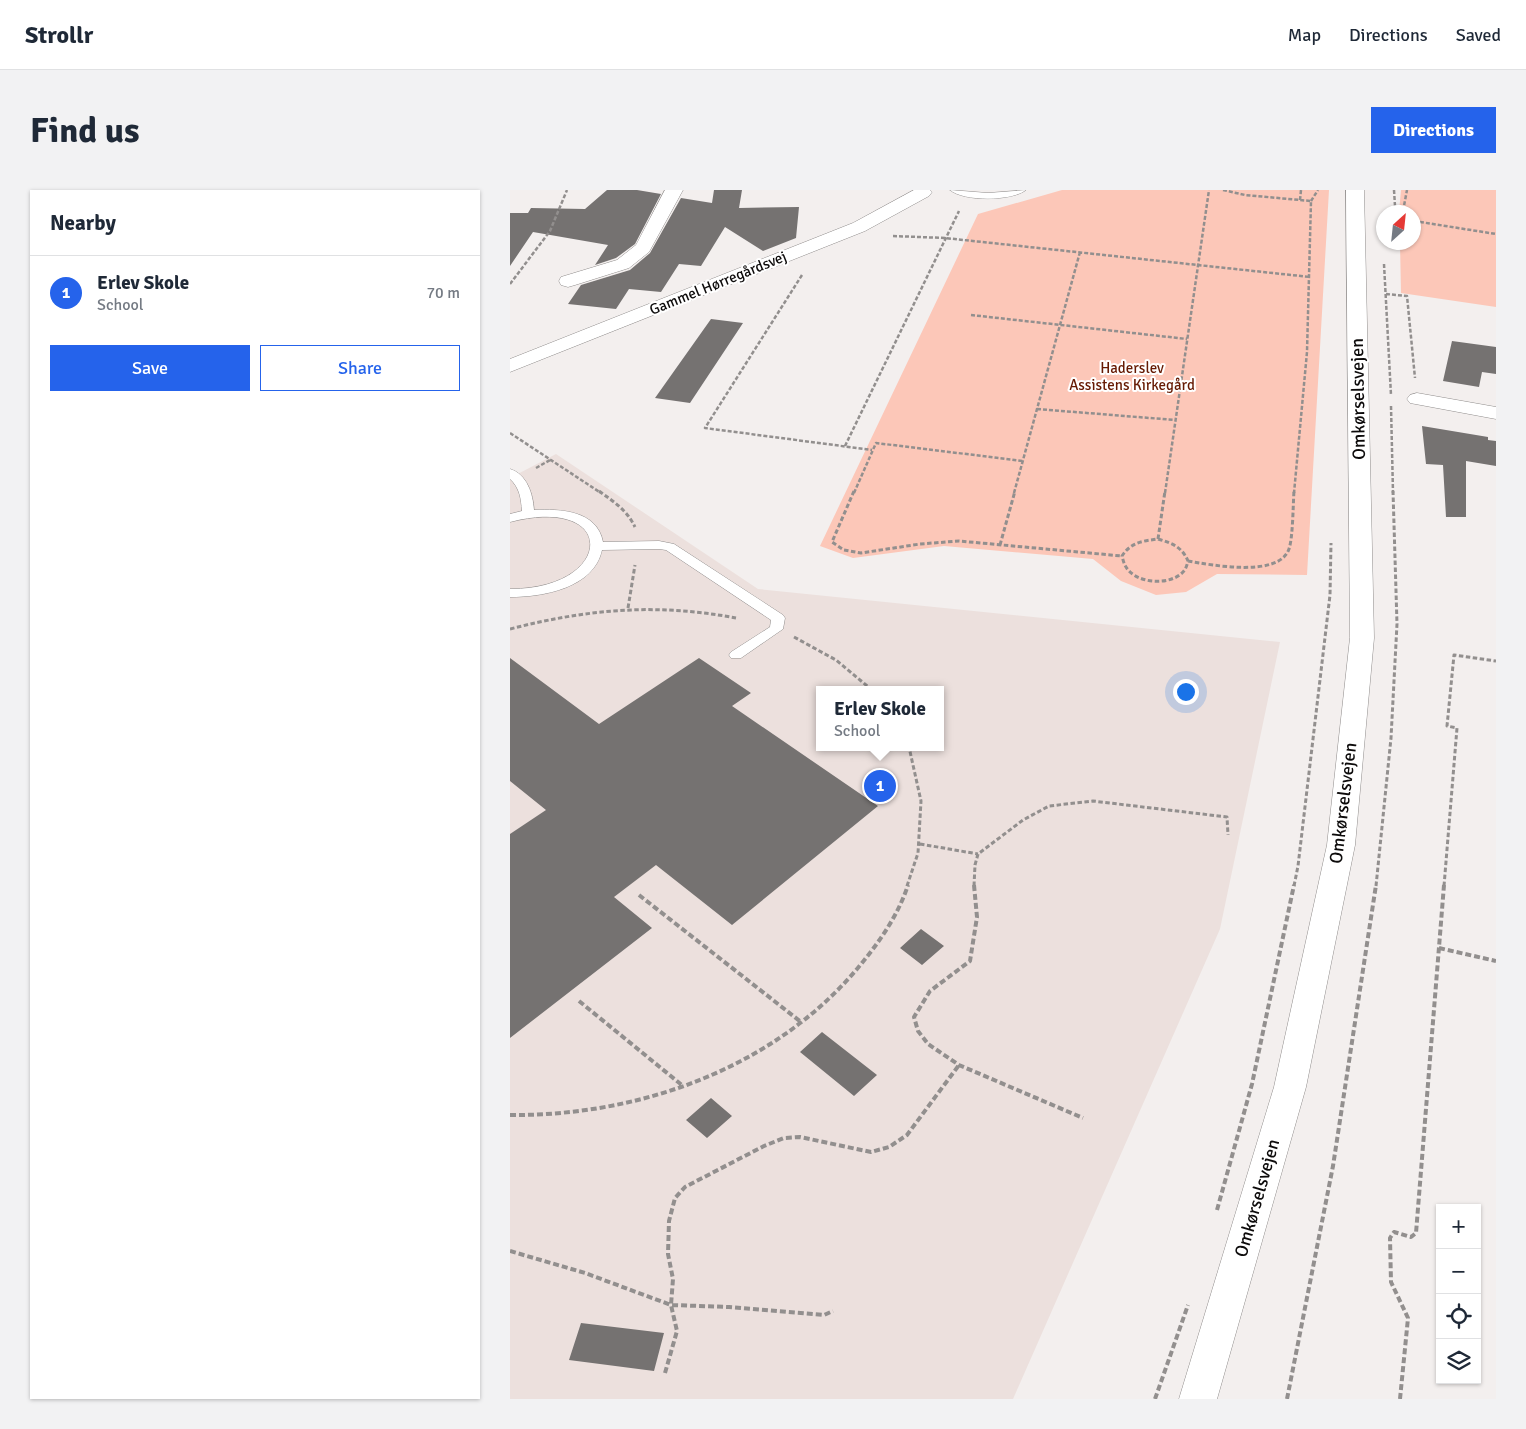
<!DOCTYPE html>
<html lang="en">
<head>
<meta charset="utf-8">
<style>
	body { margin:0; font-family:Signika,sans-serif; background:#f2f2f3; color:#1f2937 }
	.controls { position:absolute; right:15px; bottom:15px; display:grid; overflow:hidden; border-radius:0px; box-shadow:0 1px 4px #0004 }
	.controls button { width:45px; height:45px; display:grid; place-items:center; padding:0; border:0; border-bottom:1px solid #e0e1e3; background:#fff; color:#1f2937; font:25px sans-serif }
	.compass { position:absolute; left:866px; top:15px; width:45px; height:45px; border-radius:50%; background:#fff; box-shadow:0 1px 4px #0004; rotate:27deg }
	.you { position:absolute; left:675px; top:501px; width:18px; height:18px; margin:-12px; border:4px solid #fff; border-radius:50%; background:#1a73e8; box-shadow:0 0 0 8px #1a73e833 }
	.badge { display:grid; place-items:center; width:32px; height:32px; border-radius:50%; background:#2563eb; color:#fff; font-size:16px; font-weight:700 }
	.pin { position:absolute; translate:-50% -50%; border:2px solid #fff; box-shadow:0 1px 5px #0006 }
	.popup { position:absolute; left:306px; top:496px; width:128px; height:65px; box-sizing:border-box; display:grid; place-content:center; border-radius:0px; background:#fff; filter:drop-shadow(0 1px 4px #0005); font-size:16px; white-space:nowrap; color:#747a83 }
	.popup b { font-size:19px; color:#1f2937 }
	.popup::after { content:''; position:absolute; left:50%; top:100%; margin-left:-10px; border:10px solid transparent; border-top-color:#fff }
	.list { margin:0; padding:0; list-style:none }
	h2 { display:flex; justify-content:space-between; align-items:center; height:65px; margin:0; padding:0 20px; font-size:21px }
	h2 small { font-size:16px; font-weight:400; color:#747a83 }
	.list li { display:grid; grid-template-columns:32px 1fr auto; gap:15px; align-items:center; box-sizing:border-box; height:75px; padding:0 20px; border-top:1px solid #e0e1e3 }
	.list b { display:block; font-size:19px; white-space:nowrap }
	.list p { margin:0; font-size:16px; white-space:nowrap; color:#747a83 }
	.list em { font-size:16px; font-style:normal; color:#747a83 }
	.actions { display:flex; gap:10px; padding:15px 20px }
	.actions a { flex:1; padding:11px 0; border:1px solid #2563eb; border-radius:0px; text-align:center; font-size:18px; color:#2563eb }
	.actions .main { background:#2563eb; color:#fff }
	.icon { flex:none; width:28px; height:28px; fill:none; stroke:currentColor; stroke-width:2; stroke-linecap:round; stroke-linejoin:round }
	.map { position:relative; flex:none; width:986px; height:1209px; overflow:hidden; border-radius:0px }
	header { display:flex; align-items:center; gap:30px; box-sizing:border-box; height:70px; padding:0 25px; background:#fff; border-bottom:1px solid #e0e1e3 }
	header strong { font-size:24px }
	nav { display:flex; gap:28px; margin-inline-start:auto; font-size:18px }
	.intro { display:flex; align-items:center; justify-content:space-between; box-sizing:border-box; height:120px; padding:0 30px }
	h1 { margin:0; font-size:35px }
	.button { padding:12px 22px; border-radius:0px; background:#2563eb; color:#fff; font-size:18px; font-weight:700 }
	main { display:flex; gap:30px; padding:0 30px }
	aside { flex:1; background:#fff; border-radius:0px; box-shadow:0 1px 4px #0004 }
	.map>svg:first-child { display:block }
	.built { fill:#ece0dd; fill-rule:evenodd }
	.green { fill:#fcc7b8 }
	.building { fill:#757271 }
	.lines { fill:none; stroke-linecap:round; stroke-linejoin:round }
	.service-casing { stroke:#908d8c; stroke-width:1 }
	.minor-casing { stroke:#908d8c; stroke-width:1 }
	.secondary-casing { stroke:#908d8c; stroke-width:1 }
	.path-far2 { stroke:#928f8e; stroke-width:2.5; stroke-dasharray:4 2; stroke-linecap:butt }
	.path-far1 { stroke:#928f8e; stroke-width:3; stroke-dasharray:4.5 2.5; stroke-linecap:butt }
	.path { stroke:#928f8e; stroke-width:4; stroke-dasharray:6 3; stroke-linecap:butt }
	.service { fill:#fff; fill-rule:evenodd }
	.minor { fill:#fff; fill-rule:evenodd }
	.secondary { fill:#fff; fill-rule:evenodd }
	.labels { text-anchor:middle; stroke-width:4; stroke-linejoin:round; paint-order:stroke }
	.far-street-label { font-size:15px; fill:#0d0b0b; stroke:#fff }
	.far-park-label { font-size:15px; fill:#661a03; stroke:#fff }
	.street-label { font-size:18px; fill:#0d0b0b; stroke:#fff }
</style>
</head>
<body>
<header>
<strong>Strollr</strong>
<nav><a>Map</a><a>Directions</a><a>Saved</a></nav>
</header>
<div class="intro"><h1>Find us</h1><a class="button">Directions</a></div>
<main>
<aside>
<h2>Nearby<small></small></h2>
<ul class="list">
<li><span class="badge">1</span><div><b>Erlev Skole</b><p>School</p></div><em>70 m</em></li>
</ul>
<div class="actions"><a class="main">Save</a><a>Share</a></div>
</aside>
<div class="map">
<svg width="986" height="1209" viewBox="0 0 986 1209">
	<rect width="100%" height="100%" fill="#f3efee"/>
	<path class="built" d="M 46,264 L 248,399 L 770,452 L 710,739 L 503,1209 L 0,1209 L 0,288 ZM 310,500 L 430,500 L 430,557 L 310,557 Z"/>
	<path class="green" d="M 552,0 L 819,0 L 797,385 L 707,384 L 676,402 L 646,405 L 611,391 L 583,369 L 434,356 L 343,368 L 310,356 L 468,24 Z
		M 891,0 L 986,0 L 986,117 L 891,103 L 890,53 L 904,52 L 904,22 L 889,22 Z"/>
	<path class="building" d="M 97,0 L 127,0 L 151,4 L 125,54 L 106,68 L 85,75 L 98,55 L 23,42 L 0,76 L 0,23 L 18,23 L 21,18 L 75,19 Z
		M 204,0 L 232,0 L 229,18 L 289,17 L 286,48 L 253,61 L 215,37 L 191,76 L 169,74 L 151,102 L 119,99 L 106,119 L 58,114 L 71,95 L 120,80 L 140,63 L 171,8 L 202,13 Z
		M 201,129 L 233,133 L 180,213 L 145,208 Z
		M 942,151 L 986,157 L 986,184 L 972,182 L 969,197 L 933,191 Z
		M 912,236 L 978,247 L 978,250 L 986,251 L 986,276 L 956,271 L 956,327 L 936,327 L 933,275 L 916,274 Z
		M 0,468 L 89,534 L 189,468 L 241,503 L 222,516 L 368,616 L 222,735 L 146,675 L 104,707 L 142,738 L 0,848 L 0,644 L 36,620 L 0,591 Z
		M 411,739 L 434,756 L 412,775 L 390,758 Z
		M 312,842 L 367,885 L 344,906 L 290,862 Z
		M 201,908 L 222,926 L 197,948 L 176,930 Z
		M 71,1133 L 154,1143 L 144,1181 L 59,1170 Z"/>
	<g class="lines">
		<defs>
			<path id="service" d="M 440,0 L 478,3 L 516,0 C 502,11 454,12 440,0 Z
				M 0,279 C 17,284 23,304 24,320 C 50,319 87,320 93,352 L 149,351 L 164,354 L 273,425 L 275,428 L 273,439 L 231,468 L 221,468 L 219,465 L 221,462 L 260,437 L 261,430 L 156,360 L 149,359 L 92,360 C 84,398 33,407 0,407 L 0,399 C 105,399 109,304 0,332 L 0,324 L 12,321 C 11,309 10,298 0,289 Z"/>
			<path id="minor" d="M 155,0 L 173,0 L 139,62 L 119,78 L 65,95 L 58,97 L 51,95 L 49,91 L 51,87 L 107,70 L 126,55 Z
				M 404,0 L 420,0 L 422,2 L 419,6 L 355,41 L 0,182 L 0,169 L 343,33 Z
				M 907,203 L 986,217 L 986,229 L 900,213 L 897,209 L 900,205 Z"/>
			<path id="secondary" d="M 836,0 L 854,0 L 864,448 L 845,655 L 796,897 L 707,1209 L 669,1209 L 764,897 L 817,655 L 840,448 Z"/>
		</defs>
		<use href="#service" class="service-casing"/>
		<use href="#minor" class="minor-casing"/>
		<use href="#secondary" class="secondary-casing"/>
		<path class="path-far2" d="M 713,0 L 735,5 L 801,11 L 797,162 L 784,303
			M 884,0 L 885,16 L 893,21
			M 790,10 L 791,0
			M 801,11 L 808,0
			M 893,21 L 897,0
			M 904,31 L 986,44
			M 383,46 L 435,48 L 800,87
			M 874,74 L 881,205
			M 292,85 L 195,238 L 362,260
			M 0,94 L 40,41 L 57,0
			M 876,104 L 897,106 L 905,188
			M 461,125 L 677,149
			M 881,216 L 883,303
			M 527,219 L 665,230
			M 0,243 L 91,303
			M 335,256 L 449,21
			M 26,278 L 40,270
			M 344,303 L 366,253 L 513,271
			M 504,303 L 570,62
			M 655,303 L 699,0"/>
		<path class="path-far1" d="M 89,301 C 104,312 117,320 125,337
			M 344,301 L 322,352 L 334,360 L 351,363 L 410,354 L 449,351 L 612,366
			M 648,349 L 655,301
			M 648,349 C 662,353 672,357 678,371 C 677,375 676,379 673,382 C 660,396 626,394 616,377 C 614,374 613,370 612,366 C 621,352 633,351 648,349 Z
			M 490,355 L 505,301
			M 678,371 C 701,375 769,388 779,359 C 783,347 783,315 784,301
			M 118,418 L 125,375
			M 0,439 C 78,419 147,413 226,428
			M 284,447 L 326,470 L 362,500
			M 410,654 L 468,664
			M 397,696 L 408,663 L 411,611 L 399,557
			M 464,696 L 465,675 L 468,664 L 513,630 L 539,616 L 583,611 L 717,627 L 718,645
			M 784,696 L 788,676 L 820,405 L 821,353
			M 866,696 L 881,548 L 887,434 L 883,301
			M 934,696 L 947,538 L 937,536 L 944,465 L 986,471"/>
		<path class="path" d="M 464,695 L 467,727 L 460,771 L 420,801 L 404,827 L 408,841 L 418,854 L 449,875 L 573,928
			M 129,705 L 291,832
			M 929,758 L 986,771
			M 69,811 L 173,896
			M 0,925 C 129,926 262,879 347,779 C 368,754 388,726 398,695
			M 707,1020 L 742,894 L 784,695
			M 0,1061 L 75,1083 L 161,1115 L 219,1117 L 314,1125 L 323,1121
			M 155,1183 L 167,1141 L 161,1115 L 163,1089 L 158,1064 L 159,1031 L 165,1008 L 175,997 L 254,956 L 274,948 L 290,947 L 361,962 L 379,957 L 397,945 L 449,875
			M 645,1209 L 678,1115
			M 777,1209 L 823,976 L 866,695
			M 890,1209 L 898,1128 L 881,1092 L 880,1048 L 884,1042 L 901,1047 L 906,1043 L 934,695"/>
		<use href="#service" class="service"/>
		<use href="#minor" class="minor"/>
		<use href="#secondary" class="secondary"/>
	</g>
	<g class="labels">
		<g class="far-street-label">
			<text transform="translate(208 93) rotate(-22)" y="5">Gammel Hørregårdsvej</text>
		</g>
		<g class="far-park-label">
			<text x="622" y="183">Haderslev<tspan x="622" dy="17">Assistens Kirkegård</tspan></text>
		</g>
		<g class="street-label">
			<text transform="translate(848 209) rotate(-91)" y="6">Omkørselsvejen</text>
			<text transform="translate(833 613) rotate(-83)" y="6">Omkørselsvejen</text>
			<text transform="translate(747 1008) rotate(-74)" y="6">Omkørselsvejen</text>
		</g>
	</g>
</svg>
<div class="controls">
<button>+</button>
<button>−</button>
<button><svg class="icon" aria-label="locate" viewBox="0 0 24 24"><circle cx="12" cy="12" r="6"/><path d="M12 2v4M12 18v4M2 12h4M18 12h4"/></svg></button>
<button><svg class="icon" aria-label="layers" viewBox="0 0 24 24"><path d="M12 4l9 5-9 5-9-5zM3 14l9 5 9-5"/></svg></button>
</div>
<svg class="compass" viewBox="-18 -18 36 36"><path d="M0-13l5 13h-10z" fill="#e53935"/><path d="M0 13l5-13h-10z" fill="#747a83"/></svg>
<div class="you"></div>
<div class="pin badge" style="left:370px;top:596px">1</div>
<div class="popup"><b>Erlev Skole</b>School</div>
</div>
</main>
</body>
</html>
